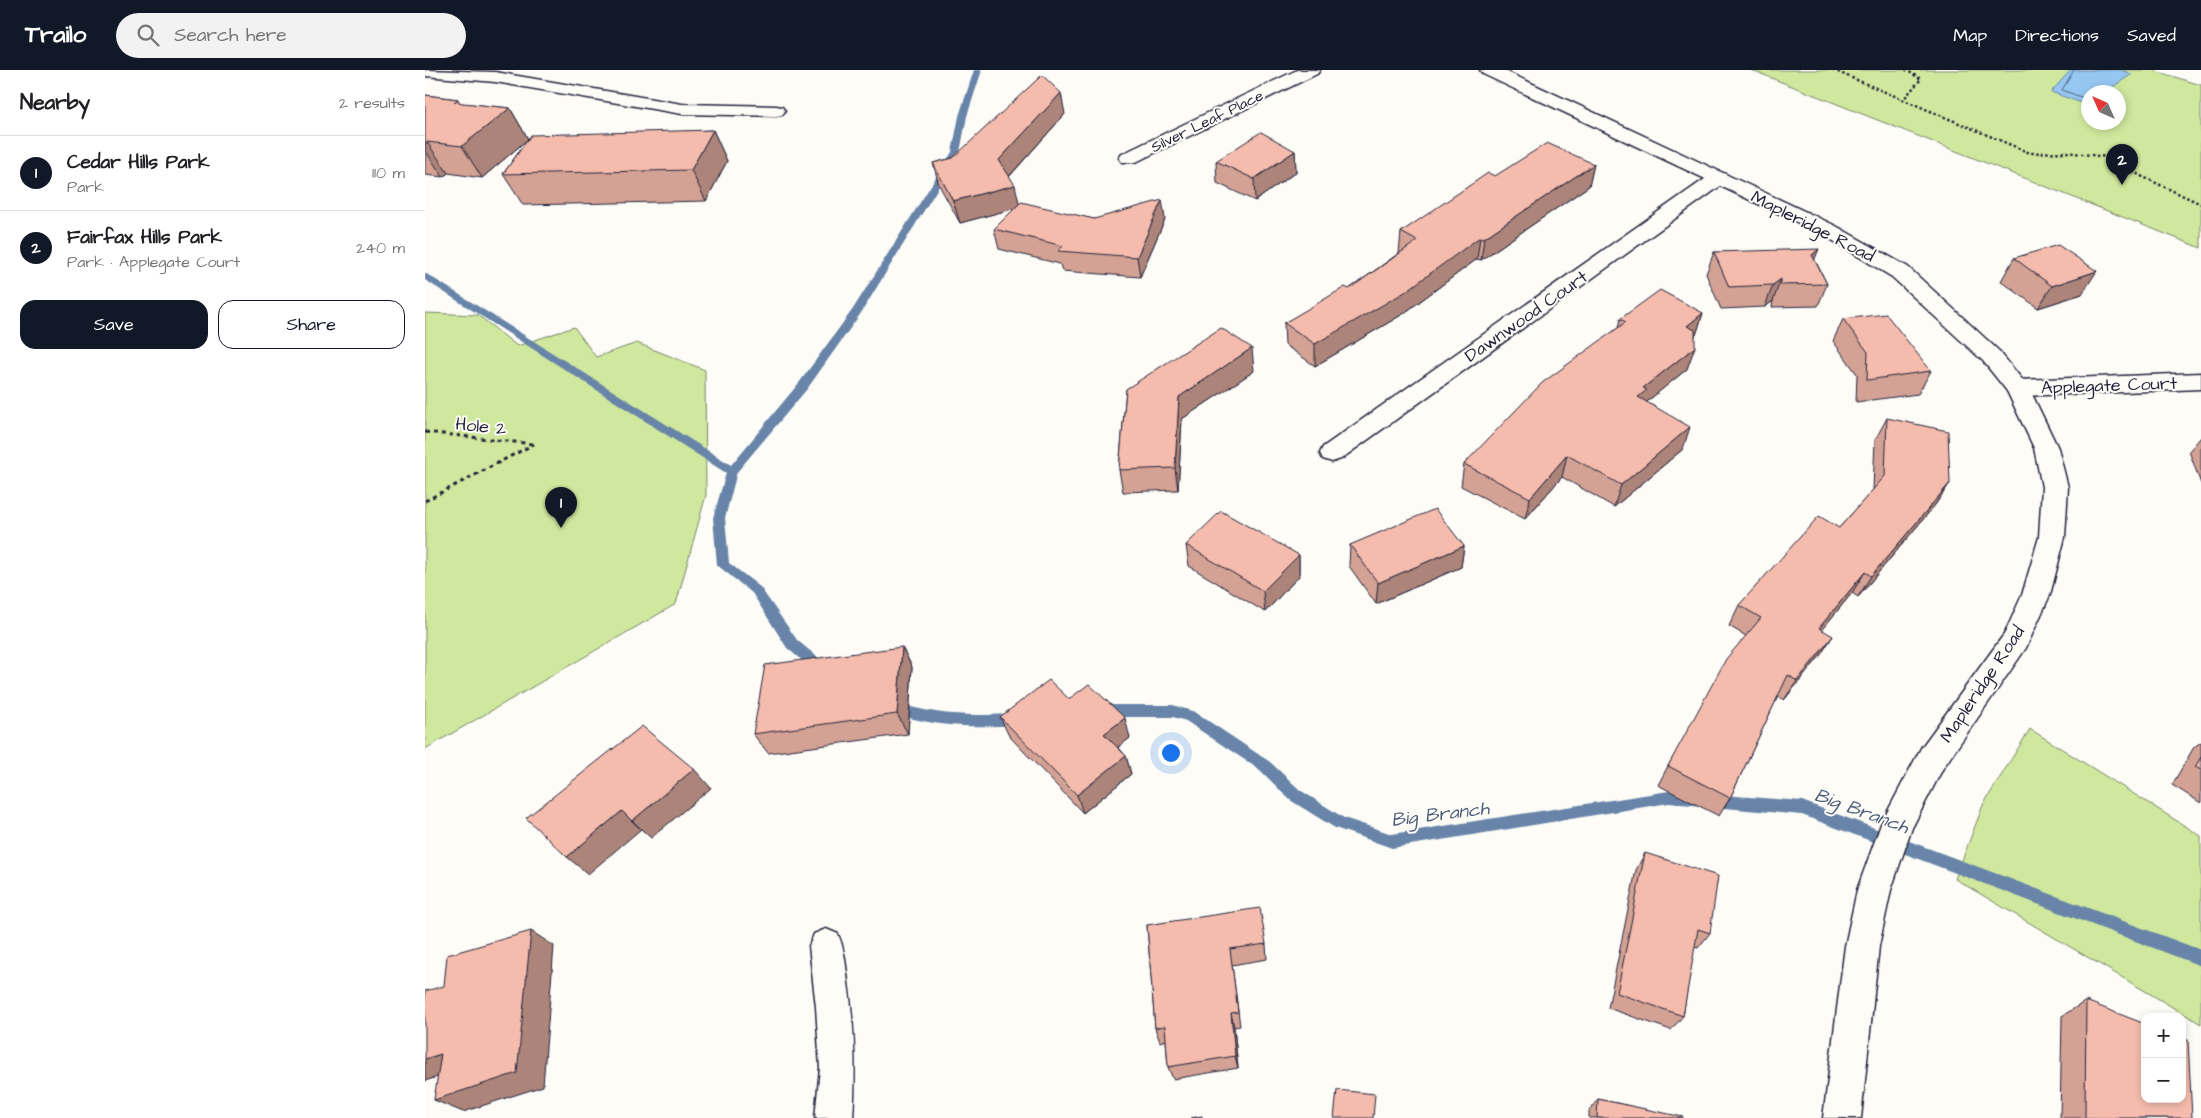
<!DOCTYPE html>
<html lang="en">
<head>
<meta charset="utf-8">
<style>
	body { margin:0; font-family:"Architects Daughter",sans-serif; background:#f2f2f2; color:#202124 }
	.controls { position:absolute; right:15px; bottom:15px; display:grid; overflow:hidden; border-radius:10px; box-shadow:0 2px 8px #0003 }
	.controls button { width:45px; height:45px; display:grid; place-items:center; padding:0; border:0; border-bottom:1px solid #e0e0e0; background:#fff; color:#202124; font:25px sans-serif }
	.compass { position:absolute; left:1656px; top:15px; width:45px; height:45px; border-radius:50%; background:#fff; box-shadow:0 2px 8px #0003; rotate:315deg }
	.you { position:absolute; left:745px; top:682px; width:18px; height:18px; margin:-12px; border:4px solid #fff; border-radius:50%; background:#1a73e8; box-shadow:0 0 0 8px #1a73e833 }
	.badge { display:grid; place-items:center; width:32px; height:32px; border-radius:50%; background:#111827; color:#fff; font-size:16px; font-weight:700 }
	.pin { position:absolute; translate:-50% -41px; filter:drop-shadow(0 1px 2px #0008) }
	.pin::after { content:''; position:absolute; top:26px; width:18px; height:15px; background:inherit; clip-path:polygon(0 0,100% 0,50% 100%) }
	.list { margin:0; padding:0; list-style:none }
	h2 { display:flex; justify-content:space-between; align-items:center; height:65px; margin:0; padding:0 20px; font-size:21px }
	h2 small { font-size:16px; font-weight:400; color:#757577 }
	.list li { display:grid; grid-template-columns:32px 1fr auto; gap:15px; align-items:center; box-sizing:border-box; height:75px; padding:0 20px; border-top:1px solid #e0e0e0 }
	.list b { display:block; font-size:19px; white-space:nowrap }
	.list p { margin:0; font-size:16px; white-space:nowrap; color:#757577 }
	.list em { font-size:16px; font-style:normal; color:#757577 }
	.actions { display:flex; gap:10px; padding:15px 20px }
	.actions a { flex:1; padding:11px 0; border:1px solid #111827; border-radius:15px; text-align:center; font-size:18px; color:#111827 }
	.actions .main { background:#111827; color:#fff }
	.icon { flex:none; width:28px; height:28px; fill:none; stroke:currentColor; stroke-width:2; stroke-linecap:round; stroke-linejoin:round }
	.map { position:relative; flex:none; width:1776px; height:1048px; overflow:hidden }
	header { display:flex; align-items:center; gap:30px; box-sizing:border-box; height:70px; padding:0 25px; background:#111827; color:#fff }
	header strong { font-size:24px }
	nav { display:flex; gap:28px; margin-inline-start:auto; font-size:18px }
	.search { width:350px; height:45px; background:#f2f2f2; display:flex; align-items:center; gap:12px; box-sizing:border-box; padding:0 18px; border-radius:28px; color:#757577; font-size:19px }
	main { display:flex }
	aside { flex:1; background:#fff }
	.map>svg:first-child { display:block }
	.green { fill:#cfe89d; stroke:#78856c; fill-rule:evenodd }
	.water { fill:#96c7f2; stroke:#6885a9 }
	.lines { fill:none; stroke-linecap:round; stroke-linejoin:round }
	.shore { stroke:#506484; stroke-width:1 }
	.stream { fill:#6885a9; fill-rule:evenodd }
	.minor-casing { stroke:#22223b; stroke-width:3 }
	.tertiary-casing { stroke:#22223b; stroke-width:3 }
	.path-far1 { stroke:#22223b; stroke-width:2.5; stroke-dasharray:2.5 2.5; stroke-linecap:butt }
	.path { stroke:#22223b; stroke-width:3; stroke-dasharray:4 4; stroke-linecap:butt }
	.minor { fill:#fdfcf7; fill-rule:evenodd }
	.tertiary { fill:#fdfcf7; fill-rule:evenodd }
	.wall { fill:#d3a295; stroke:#22223b }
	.shaded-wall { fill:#ac8479; stroke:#22223b }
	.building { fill:#f5bcad; stroke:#22223b }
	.labels { text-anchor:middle; stroke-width:4; stroke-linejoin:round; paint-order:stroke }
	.far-street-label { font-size:15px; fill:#22223b; stroke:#fdfcf7 }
	.street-label { font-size:18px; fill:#22223b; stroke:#fdfcf7 }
	.water-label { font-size:19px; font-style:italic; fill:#4b5c7b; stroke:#fdfcf7 }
</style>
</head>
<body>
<header>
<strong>Trailo</strong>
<div class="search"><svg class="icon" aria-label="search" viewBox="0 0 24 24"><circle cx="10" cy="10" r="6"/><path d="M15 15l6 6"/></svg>Search here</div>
<nav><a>Map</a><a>Directions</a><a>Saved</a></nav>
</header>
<main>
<aside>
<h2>Nearby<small>2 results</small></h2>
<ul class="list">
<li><span class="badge">1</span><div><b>Cedar Hills Park</b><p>Park</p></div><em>110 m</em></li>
<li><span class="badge">2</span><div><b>Fairfax Hills Park</b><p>Park · Applegate Court</p></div><em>240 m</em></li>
</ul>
<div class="actions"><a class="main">Save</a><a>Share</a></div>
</aside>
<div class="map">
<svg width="1776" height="1048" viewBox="0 0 1776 1048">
	<rect width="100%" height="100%" fill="#fdfcf7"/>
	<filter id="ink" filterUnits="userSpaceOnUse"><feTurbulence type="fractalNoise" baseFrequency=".02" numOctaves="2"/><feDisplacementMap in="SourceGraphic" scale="10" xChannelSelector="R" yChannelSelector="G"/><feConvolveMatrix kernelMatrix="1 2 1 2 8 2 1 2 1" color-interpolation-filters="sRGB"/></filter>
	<g filter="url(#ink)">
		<path class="green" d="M 1326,0 L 1727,0 L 1776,15 L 1776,178 ZM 1664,22 L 1694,22 L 1694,52 L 1664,52 Z
			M 0,243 L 53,245 L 92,276 L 149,257 L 171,287 L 212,273 L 280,300 L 281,425 L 251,534 L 0,679 Z
			M 1605,659 L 1776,766 L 1776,954 L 1530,809 L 1558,735 Z"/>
		<path class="water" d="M 1646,0 L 1696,0 L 1707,4 L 1680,22 L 1664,22 L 1662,35 L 1626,22 Z"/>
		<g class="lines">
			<path class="shore" d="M 1649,0 L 1637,20 L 1664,30"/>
			<path class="stream" d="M 549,0 L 557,0 L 542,46 L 535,82 L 436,243 L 382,319 L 312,402 L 300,448 L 304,493 L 335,517 L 372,570 L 402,595 L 404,599 L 402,603 L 397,604 L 392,603 L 362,578 L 327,523 L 292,495 L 288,448 L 301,403 L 0,210 L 0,203 L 306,395 L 374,313 L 428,239 L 527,82 L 534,46 Z
				M 469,632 C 511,646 550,647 594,643 L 599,645 L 601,649 L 599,653 L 594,655 C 548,658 508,657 464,642 L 462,638 L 464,634 Z
				M 676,635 L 748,635 L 770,642 L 845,692 L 875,720 L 919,748 L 967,764 L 1244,721 L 1377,731 L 1776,880 L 1776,896 L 1377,745 L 1244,733 L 967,778 L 910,758 L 865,730 L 835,700 L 761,651 L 748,647 L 676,647 L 671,645 L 669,641 L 671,637 Z"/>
			<defs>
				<path id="minor" d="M 0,0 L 70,2 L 257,34 L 351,36 L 357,37 L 360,41 L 357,45 L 351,46 L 257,44 L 70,12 L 0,6 Z
					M 872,0 L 895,0 L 892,4 L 711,92 L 697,92 L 694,88 L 697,84 Z
					M 1294,102 L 1301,104 L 1304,108 L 1301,112 L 916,389 L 907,392 L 898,389 L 895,383 L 898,377 L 1287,104 Z
					M 1776,303 L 1776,319 L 1592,326 L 1584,324 L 1580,318 L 1584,312 L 1592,310 Z
					M 401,859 L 413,864 C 420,880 421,896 423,913 C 430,960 431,1001 428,1048 L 390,1048 L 395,998 L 391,937 L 384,876 L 389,864 Z"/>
				<path id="tertiary" d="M 1055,0 L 1078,0 L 1411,156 L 1483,197 L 1574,281 L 1604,318 L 1633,378 L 1643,417 L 1640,467 L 1625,525 L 1601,578 L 1518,698 L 1487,758 L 1466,820 L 1454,876 L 1436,1048 L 1398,1048 L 1420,876 L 1432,820 L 1456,754 L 1496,678 L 1580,563 L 1597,525 L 1614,467 L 1617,417 L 1609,378 L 1582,321 L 1558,291 L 1467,207 L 1397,164 L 1058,4 Z"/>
			</defs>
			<use href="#minor" class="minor-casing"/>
			<use href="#tertiary" class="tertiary-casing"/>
			<path class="path-far1" d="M 1408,0 L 1605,83 L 1641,82 L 1682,87 L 1716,106 L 1776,134
				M 1477,31 L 1496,9 L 1481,0"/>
			<path class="path" d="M 0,362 L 108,374
				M 0,431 L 109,374"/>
			<use href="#minor" class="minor"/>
			<use href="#tertiary" class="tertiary"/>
		</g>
		<path class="wall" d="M 0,25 L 33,29 L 35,33 L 85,38 L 103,69 L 288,60 L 302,91 L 281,131 L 98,135 L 78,104 L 103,69 L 57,108 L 23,103 L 18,107 L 0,105 Z
			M 640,44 L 584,107 L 594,134 L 669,149 L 740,149 L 715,207 L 637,201 L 635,194 L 574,179 L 569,159 L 590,138 L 535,153 L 514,115 L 508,93 L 528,88 Z
			M 870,81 L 871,102 L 830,131 L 792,113 L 791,91 Z
			M 1169,94 L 1164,116 L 1056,190 L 1052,189 L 978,244 L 890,296 L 860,275 L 859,253 L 924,219 L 974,183 L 976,162 L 1070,106 Z
			M 1289,182 L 1390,190 L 1402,214 L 1393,236 L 1347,237 L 1348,231 L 1340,237 L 1296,239 L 1281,204 Z
			M 1589,188 L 1657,224 L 1613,238 L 1576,211 Z
			M 1278,243 L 1271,265 L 1270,266 L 1262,299 L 1221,332 L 1258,379 L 1189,437 L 1137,407 L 1100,449 L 1036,416 L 1039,394 L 1193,258 L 1195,249 Z
			M 1418,249 L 1506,301 L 1493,324 L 1431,332 L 1432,304 L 1408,271 Z
			M 829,301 L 757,349 L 753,420 L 698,422 L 694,400 L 701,319 Z
			M 1462,348 L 1525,413 L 1510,435 L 1433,527 L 1427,523 L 1397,559 L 1395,586 L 1359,630 L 1353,626 L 1305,728 L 1294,746 L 1233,715 L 1243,696 L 1321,566 L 1304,556 L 1314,535 L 1414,458 L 1448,420 L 1450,370 Z
			M 1776,367 L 1776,414 L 1764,381 Z
			M 761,475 L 874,485 L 874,506 L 840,542 L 764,496 Z
			M 925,475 L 1039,476 L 1036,497 L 951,534 L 924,496 Z
			M 477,577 L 487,597 L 483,664 L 343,683 L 328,664 Z
			M 644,629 L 705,668 L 693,677 L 701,686 L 706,704 L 658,743 L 584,666 L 575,647 Z
			M 1776,672 L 1776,733 L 1747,715 L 1769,677 Z
			M 1220,783 L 1285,863 L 1273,878 L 1269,877 L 1258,946 L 1246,960 L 1183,938 L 1211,800 Z
			M 722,855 L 841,874 L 842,889 L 807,895 L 815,956 L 809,957 L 813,998 L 748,1009 L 743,997 L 741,970 L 735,972 L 730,958 Z
			M 1661,931 L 1767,1048 L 1635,1048 L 1637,946 Z
			M 1173,1029 L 1258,1048 L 1164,1048 L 1164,1041 Z"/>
		<path class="shaded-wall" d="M 636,23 L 640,44 L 579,112 L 574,90 Z
			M 85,38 L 103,69 L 57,108 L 37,76 Z
			M 288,60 L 302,91 L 281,131 L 266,100 Z
			M 2,72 L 23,103 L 18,107 L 0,80 L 0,73 Z
			M 870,81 L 871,102 L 830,131 L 829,109 Z
			M 1169,94 L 1164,116 L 1056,190 L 1059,168 Z
			M 590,115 L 595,137 L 535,153 L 528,131 Z
			M 737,130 L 740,149 L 715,207 L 712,187 Z
			M 1055,167 L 1052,189 L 978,244 L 890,296 L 890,274 Z
			M 1394,179 L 1385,201 L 1387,185 Z
			M 1672,201 L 1657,224 L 1613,238 L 1627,216 Z
			M 1356,209 L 1348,231 L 1340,237 L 1348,215 Z
			M 1278,243 L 1271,265 L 1255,277 L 1262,256 Z
			M 1270,277 L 1262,299 L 1218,335 L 1213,327 L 1218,318 Z
			M 827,278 L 829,301 L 757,349 L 753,420 L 750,398 L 754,327 Z
			M 1265,357 L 1258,379 L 1189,437 L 1196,415 Z
			M 1142,385 L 1137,407 L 1100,449 L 1105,428 Z
			M 1525,413 L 1510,435 L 1433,527 L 1446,506 Z
			M 1039,476 L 1036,497 L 951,534 L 953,513 Z
			M 874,485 L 874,506 L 840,542 L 838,521 Z
			M 1440,502 L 1427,523 L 1382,578 L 1394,558 Z
			M 1408,566 L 1395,586 L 1359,630 L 1372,611 Z
			M 477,577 L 487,597 L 483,664 L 472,644 Z
			M 700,648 L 705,668 L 685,683 L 679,664 Z
			M 701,686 L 706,704 L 658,743 L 652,725 Z
			M 269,699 L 286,718 L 226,768 L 207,751 Z
			M 197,741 L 216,759 L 163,804 L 142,787 Z
			M 106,861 L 129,876 L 118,1016 L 38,1042 L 9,1030 Z
			M 806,943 L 809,957 L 813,998 L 810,986 Z
			M 16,984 L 43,997 L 0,1011 L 0,989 Z"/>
		<path class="building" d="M 617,5 L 636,23 L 574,90 L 590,115 L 528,131 L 508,93 L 528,88 Z
			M 0,25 L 33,29 L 29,32 L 85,38 L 37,76 L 2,72 L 0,73 Z
			M 288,60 L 266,100 L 78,104 L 106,65 Z
			M 836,62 L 870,81 L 829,109 L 791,91 Z
			M 1122,73 L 1169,94 L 1059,168 L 1055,167 L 980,222 L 890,274 L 859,253 L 920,217 L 924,219 L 992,171 L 976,162 L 1063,103 L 1070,106 Z
			M 737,130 L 712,187 L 633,181 L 638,176 L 569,159 L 596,132 L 669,149 Z
			M 1633,175 L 1672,201 L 1627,216 L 1589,188 Z
			M 1394,179 L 1387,185 L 1402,214 L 1356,215 L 1356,209 L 1348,215 L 1304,217 L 1289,182 Z
			M 1235,220 L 1278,243 L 1262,256 L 1270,260 L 1270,277 L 1218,318 L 1222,320 L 1213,327 L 1265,357 L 1196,415 L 1142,385 L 1105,428 L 1039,394 L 1117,313 L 1201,252 L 1195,249 Z
			M 1461,244 L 1506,301 L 1442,310 L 1443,282 L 1418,249 Z
			M 796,258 L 827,278 L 754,327 L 750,398 L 694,400 L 701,319 Z
			M 1462,348 L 1523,361 L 1525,413 L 1446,506 L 1440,502 L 1394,558 L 1408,566 L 1372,611 L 1363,605 L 1305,728 L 1243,696 L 1301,589 L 1336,548 L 1314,535 L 1394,446 L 1414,458 L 1460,406 Z
			M 1010,439 L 1039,476 L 953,513 L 925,475 Z
			M 796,441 L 874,485 L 838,521 L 761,475 Z
			M 477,577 L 472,644 L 328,664 L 340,595 Z
			M 624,610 L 644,629 L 664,614 L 700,648 L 679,664 L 701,686 L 652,725 L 575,647 Z
			M 217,656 L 269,699 L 207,751 L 197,741 L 142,787 L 101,748 Z
			M 1776,687 L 1776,700 L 1770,697 Z
			M 1220,783 L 1293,806 L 1285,863 L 1273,859 L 1258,946 L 1192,923 Z
			M 835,838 L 841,874 L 805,879 L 813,942 L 806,943 L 810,986 L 743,997 L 740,956 L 730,958 L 722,855 Z
			M 106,861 L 92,1003 L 9,1030 L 16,984 L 0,989 L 0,921 L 19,916 L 22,885 Z
			M 1661,931 L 1720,954 L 1720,1029 L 1757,1029 L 1757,968 L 1763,970 L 1767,1048 L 1660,1048 Z
			M 912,1020 L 950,1024 L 948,1048 L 909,1048 Z
			M 1173,1029 L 1258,1047 L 1258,1048 L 1172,1048 Z
			M 777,1046 L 777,1048 L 766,1048 Z"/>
	</g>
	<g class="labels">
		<g class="far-street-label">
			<text transform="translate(782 51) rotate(-26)" y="5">Silver Leaf Place</text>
		</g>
		<g class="street-label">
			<text transform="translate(1388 156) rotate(27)" y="6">Mapleridge Road</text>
			<text transform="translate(1101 246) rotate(-35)" y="6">Dawnwood Court</text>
			<text transform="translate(1684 315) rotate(-2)" y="6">Applegate Court</text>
			<text transform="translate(56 356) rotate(6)" y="6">Hole 2</text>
			<text transform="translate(1557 614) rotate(-56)" y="6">Mapleridge Road</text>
		</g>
		<g class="water-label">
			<text transform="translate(1437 740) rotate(20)" y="7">Big Branch</text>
			<text transform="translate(1015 743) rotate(-7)" y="7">Big Branch</text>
		</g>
	</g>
</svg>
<div class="controls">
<button>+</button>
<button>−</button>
</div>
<svg class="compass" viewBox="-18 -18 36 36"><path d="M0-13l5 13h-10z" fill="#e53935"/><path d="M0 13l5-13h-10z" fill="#757577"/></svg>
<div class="you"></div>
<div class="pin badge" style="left:136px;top:458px">1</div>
<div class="pin badge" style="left:1697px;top:115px">2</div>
</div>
</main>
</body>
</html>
